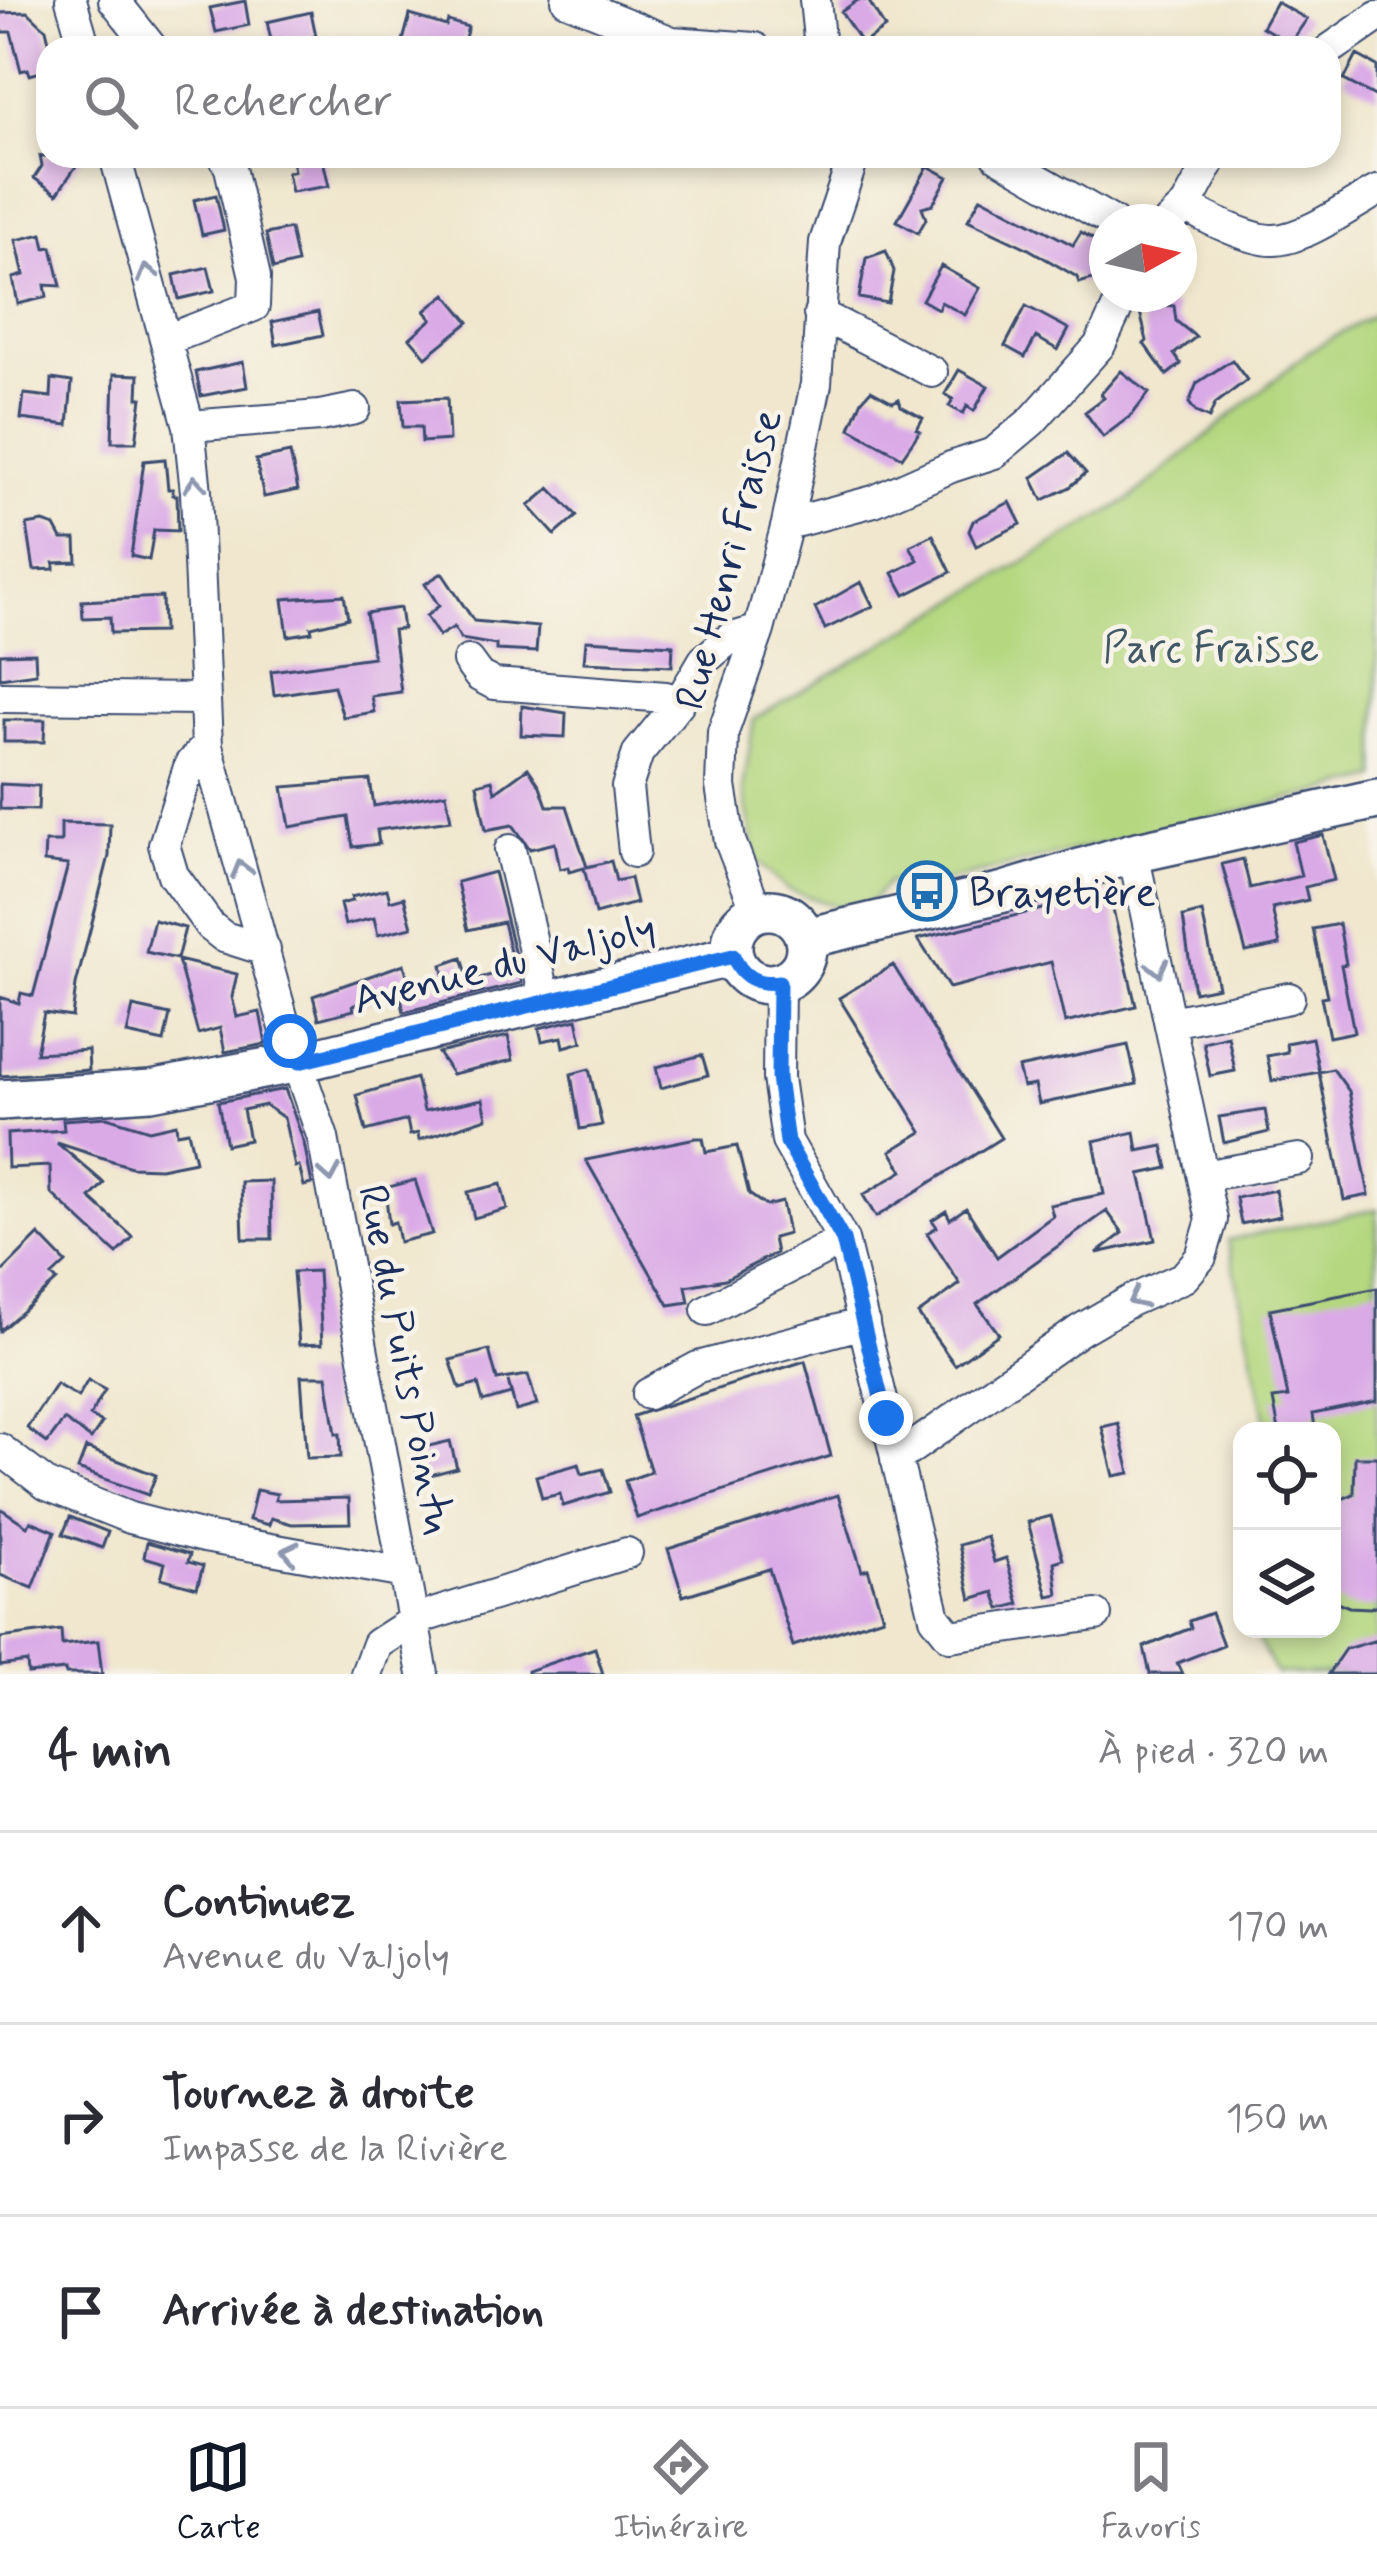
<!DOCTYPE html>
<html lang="fr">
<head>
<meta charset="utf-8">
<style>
	body { margin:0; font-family:Mynerve,sans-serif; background:#f7f7f7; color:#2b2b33 }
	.controls { position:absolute; right:36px; bottom:36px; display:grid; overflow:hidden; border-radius:24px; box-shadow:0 6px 18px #0003 }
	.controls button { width:108px; height:108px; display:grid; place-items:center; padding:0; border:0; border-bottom:3px solid #e1e1e2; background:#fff; color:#2b2b33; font:60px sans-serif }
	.compass { position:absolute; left:1089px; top:204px; width:108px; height:108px; border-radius:50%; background:#fff; box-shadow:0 6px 18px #0003; rotate:82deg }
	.stop { position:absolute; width:36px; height:36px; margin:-27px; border:9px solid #1a73e8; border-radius:50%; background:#fff }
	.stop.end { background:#1a73e8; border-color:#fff; box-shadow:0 3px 12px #0008 }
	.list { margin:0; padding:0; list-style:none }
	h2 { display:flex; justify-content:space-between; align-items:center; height:156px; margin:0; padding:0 48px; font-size:51px }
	h2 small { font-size:39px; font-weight:400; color:#7c7c81 }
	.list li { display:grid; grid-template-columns:78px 1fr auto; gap:36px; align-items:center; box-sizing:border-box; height:192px; padding:0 48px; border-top:3px solid #e1e1e2 }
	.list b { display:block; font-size:45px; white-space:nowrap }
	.list p { margin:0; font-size:39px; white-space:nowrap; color:#7c7c81 }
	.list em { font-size:39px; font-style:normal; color:#7c7c81 }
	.icon { flex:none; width:66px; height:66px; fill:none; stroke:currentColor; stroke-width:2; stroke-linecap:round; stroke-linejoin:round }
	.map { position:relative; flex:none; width:1377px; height:1674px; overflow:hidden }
	.search { position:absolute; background:#fff; box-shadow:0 6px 18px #0003; left:36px; right:36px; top:36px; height:132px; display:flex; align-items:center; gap:30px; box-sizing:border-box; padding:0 42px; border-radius:36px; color:#7c7c81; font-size:45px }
	.sheet { height:732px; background:#fff }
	nav { display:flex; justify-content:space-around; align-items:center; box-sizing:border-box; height:168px; border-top:3px solid #e1e1e2; background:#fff; font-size:33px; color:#7c7c81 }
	nav a { display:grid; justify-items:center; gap:6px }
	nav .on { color:#111827 }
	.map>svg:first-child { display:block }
	.green { fill:#b4d77f; stroke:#68836e; stroke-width:3 }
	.building { fill:#daaae7 }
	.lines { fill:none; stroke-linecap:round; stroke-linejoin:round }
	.minor-casing { stroke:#3b4b6f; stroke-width:34 }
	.major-casing { stroke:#3b4b6f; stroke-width:44 }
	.minor { stroke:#fff; stroke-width:30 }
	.major { stroke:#fff; stroke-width:39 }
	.oneway { stroke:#8d97ae }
	.route { stroke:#1a73e8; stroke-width:15 }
	.labels { text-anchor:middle; stroke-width:9; stroke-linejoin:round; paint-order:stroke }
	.street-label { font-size:42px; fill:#1b2f5e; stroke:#f7f3e8 }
	.park-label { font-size:42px; fill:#415966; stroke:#f7f3e8 }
	.poi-label { font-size:42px; fill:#1b2f5e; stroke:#f7f3e8; text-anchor:start }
</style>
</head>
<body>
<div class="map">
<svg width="1377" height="1674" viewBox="0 0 1377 1674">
	<rect width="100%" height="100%" fill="#f7f3e8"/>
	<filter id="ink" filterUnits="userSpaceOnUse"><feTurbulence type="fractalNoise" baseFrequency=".00833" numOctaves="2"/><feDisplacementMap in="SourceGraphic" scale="24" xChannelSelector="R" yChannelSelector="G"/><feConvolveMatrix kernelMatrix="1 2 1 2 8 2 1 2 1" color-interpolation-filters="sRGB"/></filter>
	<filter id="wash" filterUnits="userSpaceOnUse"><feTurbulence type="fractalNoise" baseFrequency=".004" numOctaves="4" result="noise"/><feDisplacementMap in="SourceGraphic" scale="48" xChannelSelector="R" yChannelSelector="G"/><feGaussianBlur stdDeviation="2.7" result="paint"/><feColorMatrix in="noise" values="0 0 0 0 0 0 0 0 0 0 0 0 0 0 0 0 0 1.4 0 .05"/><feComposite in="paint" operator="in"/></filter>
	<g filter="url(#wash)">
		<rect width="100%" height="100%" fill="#f0e7ce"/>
		<path class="green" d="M 1377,313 L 1377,778 L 981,873 L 930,884 L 888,882 L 871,902 L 836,906 L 788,890 L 757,861 L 743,790 L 754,719 L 1129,500 L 1309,351 Z
			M 1377,1209 L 1377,1674 L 1276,1674 L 1252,1629 L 1332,1629 L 1332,1431 L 1268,1431 L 1228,1240 Z"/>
		<g id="blocks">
			<path class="building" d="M 858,0 L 868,0 L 885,28 L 862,44 L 841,12 Z
				M 245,1 L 249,25 L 216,32 L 210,8 Z
				M 1276,2 L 1307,19 L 1290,43 L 1262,27 Z
				M 28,12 L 46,29 L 50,46 L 48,70 L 30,75 L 28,69 L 21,71 L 11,32 L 0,32 L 0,13 Z
				M 311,12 L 316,36 L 282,44 L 280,38 L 271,40 L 267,22 Z
				M 410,15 L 446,26 L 448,21 L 468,27 L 462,48 L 401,48 Z
				M 1357,55 L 1377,66 L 1377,97 L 1344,80 Z
				M 40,156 L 83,156 L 57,194 L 34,178 L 42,166 Z
				M 291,156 L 322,156 L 329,186 L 291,192 L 287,172 L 294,171 Z
				M 928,166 L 948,177 L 933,204 L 922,207 L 926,219 L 918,233 L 897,221 Z
				M 216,195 L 224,230 L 202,235 L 194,200 Z
				M 981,197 L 1073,245 L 1081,232 L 1107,247 L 1097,252 L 1103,276 L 1079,283 L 1077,277 L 1027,248 L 968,220 Z
				M 290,229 L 297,263 L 273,269 L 266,234 Z
				M 42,234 L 45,248 L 52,247 L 61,286 L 45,285 L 47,297 L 18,304 L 13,278 L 24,275 L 16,240 Z
				M 886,251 L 894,271 L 888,303 L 859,298 L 866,258 Z
				M 941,266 L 980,288 L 965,315 L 941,302 L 938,309 L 922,300 Z
				M 208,267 L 214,291 L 179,299 L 174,275 Z
				M 446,294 L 469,322 L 426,357 L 410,338 L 432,319 L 425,311 Z
				M 1162,305 L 1174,306 L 1176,321 L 1196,337 L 1174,354 L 1181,364 L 1167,375 L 1144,344 L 1147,341 L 1139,308 Z
				M 1026,306 L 1069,329 L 1058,350 L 1036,337 L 1025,357 L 1005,346 Z
				M 318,312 L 323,335 L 276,345 L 272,322 Z
				M 1232,360 L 1247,380 L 1215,404 L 1209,418 L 1196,412 L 1189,403 L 1197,383 Z
				M 243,362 L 247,387 L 201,396 L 196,372 Z
				M 959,370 L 988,386 L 974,411 L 967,406 L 963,414 L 949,406 L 953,399 L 945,394 Z
				M 1121,371 L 1149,393 L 1132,415 L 1103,437 L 1085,412 L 1104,398 L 1101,394 Z
				M 114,374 L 139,375 L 138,398 L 142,398 L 136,442 L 112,442 Z
				M 52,379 L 72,382 L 68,425 L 21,419 L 24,394 L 51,397 Z
				M 871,390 L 893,402 L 899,399 L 901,406 L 923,418 L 917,429 L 920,431 L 902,457 L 850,428 L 862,400 Z
				M 447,398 L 449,440 L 422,442 L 421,427 L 403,427 L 401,400 Z
				M 290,453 L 298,490 L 264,497 L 256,460 Z
				M 1068,453 L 1086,473 L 1070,487 L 1043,500 L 1032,478 Z
				M 165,459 L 168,489 L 173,489 L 173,495 L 177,495 L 178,531 L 154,530 L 149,560 L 131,556 L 144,461 Z
				M 550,488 L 577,516 L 555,535 L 529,506 Z
				M 1010,502 L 1021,524 L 976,546 L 969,531 L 973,521 Z
				M 43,522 L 55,526 L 62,539 L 76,539 L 77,562 L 54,563 L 54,569 L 34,570 L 27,525 Z
				M 933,535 L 951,572 L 905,595 L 893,573 L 918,560 L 910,546 Z
				M 442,573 L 474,621 L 538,627 L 536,652 L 496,650 L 496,645 L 461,639 L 454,627 L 439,636 L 426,616 L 439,606 L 425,584 Z
				M 861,582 L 873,606 L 825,629 L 815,608 Z
				M 344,595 L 348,618 L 311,627 L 312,632 L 288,636 L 283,599 Z
				M 162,597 L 163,632 L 111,633 L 110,617 L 83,618 L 82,601 Z
				M 400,608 L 403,629 L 393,630 L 401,692 L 371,696 L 374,712 L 343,717 L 334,686 L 274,695 L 271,671 L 373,657 L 366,613 Z
				M 586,640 L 673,645 L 672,666 L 584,662 Z
				M 35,653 L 36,673 L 0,678 L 0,654 Z
				M 522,706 L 566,713 L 565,737 L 521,735 Z
				M 4,720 L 45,720 L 44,742 L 4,742 Z
				M 528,768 L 540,786 L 547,806 L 567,806 L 587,867 L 611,861 L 616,881 L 630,878 L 636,903 L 595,914 L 584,868 L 569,872 L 568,867 L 560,869 L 555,843 L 530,849 L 513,825 L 486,830 L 477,784 L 492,780 L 495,792 Z
				M 370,780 L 374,806 L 446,793 L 451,820 L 377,830 L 379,844 L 353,847 L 348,817 L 290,827 L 283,787 Z
				M 0,784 L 39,786 L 38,810 L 0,809 Z
				M 61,823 L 110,824 L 109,856 L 76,985 L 72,1017 L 44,1013 L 36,1053 L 88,1050 L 89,1070 L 0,1076 L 0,997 L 19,1003 L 21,993 L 33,996 L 68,865 L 44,862 L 45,842 L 61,842 Z
				M 1323,835 L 1334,880 L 1305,887 L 1308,900 L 1272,908 L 1280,945 L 1246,952 L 1222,864 L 1243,859 L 1250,888 L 1301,876 L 1293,842 Z
				M 494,872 L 522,983 L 404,1012 L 400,993 L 446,983 L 442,965 L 462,958 L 469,981 L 514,969 L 503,922 L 468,930 L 457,882 Z
				M 387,889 L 390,901 L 404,897 L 412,927 L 378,935 L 374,918 L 345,925 L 340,904 L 352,901 L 351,897 Z
				M 1109,893 L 1136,1006 L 1065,1023 L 1051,962 L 949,988 L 918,939 Z
				M 1202,912 L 1218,987 L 1194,992 L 1183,917 Z
				M 154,920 L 185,928 L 177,959 L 146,952 Z
				M 1339,924 L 1346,964 L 1341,965 L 1354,1032 L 1329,1037 L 1321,997 L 1327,996 L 1313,929 Z
				M 178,960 L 237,974 L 232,997 L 237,1017 L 260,1012 L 266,1044 L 225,1052 L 220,1028 L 198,1034 Z
				M 404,964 L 411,990 L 353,1005 L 354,1010 L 319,1019 L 313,996 Z
				M 893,965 L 1001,1138 L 876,1217 L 863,1195 L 903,1171 L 891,1151 L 922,1132 L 839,998 Z
				M 133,1007 L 170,1015 L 164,1042 L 127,1034 Z
				M 577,1019 L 582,1042 L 564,1047 L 562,1037 L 542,1041 L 539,1028 Z
				M 508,1036 L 513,1060 L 452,1074 L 438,1053 Z
				M 1228,1036 L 1235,1071 L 1210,1076 L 1203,1042 Z
				M 1312,1038 L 1319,1072 L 1333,1069 L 1349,1091 L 1369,1195 L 1344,1200 L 1319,1072 L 1272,1081 L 1267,1056 L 1287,1052 L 1286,1043 Z
				M 1128,1045 L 1137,1084 L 1039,1104 L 1035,1085 L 1023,1087 L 1018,1068 Z
				M 702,1055 L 708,1075 L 661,1088 L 656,1067 Z
				M 589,1069 L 602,1125 L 580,1129 L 571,1074 Z
				M 416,1078 L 424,1111 L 483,1099 L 487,1118 L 419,1140 L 418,1133 L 410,1135 L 407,1120 L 366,1131 L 357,1095 Z
				M 285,1089 L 304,1143 L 312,1184 L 304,1186 L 299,1166 L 295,1167 L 284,1118 L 265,1105 L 243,1110 L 249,1140 L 226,1145 L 218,1102 Z
				M 1265,1110 L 1269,1132 L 1224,1143 L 1219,1117 Z
				M 107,1117 L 149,1130 L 176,1124 L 177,1133 L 188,1131 L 195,1161 L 160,1168 L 131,1167 L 57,1143 L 104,1183 L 90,1198 L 133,1237 L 117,1254 L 51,1193 L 50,1166 L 8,1168 L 7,1134 L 64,1130 L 63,1120 Z
				M 1135,1132 L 1138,1151 L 1163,1146 L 1168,1168 L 1140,1174 L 1155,1240 L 1097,1253 L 1123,1233 L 1107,1211 L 977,1304 L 999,1334 L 955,1365 L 918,1314 L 960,1284 L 927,1233 L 937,1227 L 932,1220 L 946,1211 L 950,1219 L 966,1208 L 997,1257 L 1053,1216 L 1050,1205 L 1104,1194 L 1094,1141 Z
				M 696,1138 L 703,1138 L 706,1152 L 737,1146 L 749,1194 L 766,1206 L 782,1202 L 788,1234 L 773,1238 L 776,1253 L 725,1279 L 686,1286 L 689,1302 L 669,1305 L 586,1160 Z
				M 415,1180 L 432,1234 L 399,1242 L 395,1222 L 389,1224 L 385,1188 Z
				M 271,1181 L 272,1239 L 243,1239 L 241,1182 Z
				M 501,1184 L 507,1209 L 474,1218 L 468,1192 Z
				M 1275,1190 L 1280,1216 L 1241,1224 L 1236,1198 Z
				M 39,1235 L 66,1263 L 52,1276 L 57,1281 L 0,1331 L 0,1274 Z
				M 318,1271 L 322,1344 L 299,1345 L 293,1272 Z
				M 1377,1288 L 1377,1401 L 1313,1414 L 1315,1428 L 1279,1431 L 1273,1399 L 1288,1397 L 1270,1309 Z
				M 489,1350 L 497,1380 L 528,1375 L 537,1405 L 516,1411 L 508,1381 L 511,1394 L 483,1402 L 478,1384 L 460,1389 L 450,1360 Z
				M 805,1361 L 831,1456 L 637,1518 L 625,1481 L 651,1472 L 633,1416 Z
				M 301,1376 L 327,1376 L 336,1434 L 340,1434 L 341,1457 L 307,1458 Z
				M 88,1380 L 105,1390 L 90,1416 L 102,1423 L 91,1439 L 64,1420 L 47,1443 L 27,1428 L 56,1384 L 78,1397 Z
				M 1118,1423 L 1130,1473 L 1114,1476 L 1102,1427 Z
				M 450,1441 L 457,1468 L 419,1478 L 412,1450 Z
				M 86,1448 L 156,1475 L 148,1495 L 78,1469 Z
				M 1355,1457 L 1377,1457 L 1377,1605 L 1370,1608 L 1349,1607 L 1332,1600 L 1332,1503 L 1354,1494 Z
				M 579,1464 L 582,1474 L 603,1469 L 610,1492 L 563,1506 L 560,1494 L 542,1498 L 536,1476 Z
				M 256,1490 L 277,1494 L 275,1500 L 349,1498 L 350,1523 L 292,1524 L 271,1518 L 269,1525 L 249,1520 Z
				M 838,1495 L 862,1571 L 868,1569 L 883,1617 L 793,1646 L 769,1569 L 683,1596 L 668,1549 Z
				M 0,1508 L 27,1526 L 31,1521 L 55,1531 L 33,1588 L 0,1575 Z
				M 1051,1516 L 1063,1559 L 1054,1562 L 1058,1594 L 1048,1596 L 1028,1522 Z
				M 70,1517 L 108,1532 L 102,1548 L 63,1534 Z
				M 987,1537 L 994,1562 L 1006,1558 L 1019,1604 L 1000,1609 L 994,1592 L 971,1599 L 959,1545 Z
				M 147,1542 L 190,1554 L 188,1562 L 203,1566 L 197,1588 L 161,1578 L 165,1563 L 144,1557 Z
				M 1211,1613 L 1223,1645 L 1177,1663 L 1182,1674 L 1150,1674 L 1144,1647 L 1191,1628 L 1189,1621 Z
				M 61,1630 L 62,1645 L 98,1641 L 102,1674 L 66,1674 L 65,1670 L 28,1674 L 27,1662 L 0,1666 L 0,1638 Z
				M 1377,1640 L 1377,1674 L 1328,1674 L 1345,1649 Z
				M 595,1648 L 603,1674 L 527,1674 L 527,1671 Z"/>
		</g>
	</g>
	<g filter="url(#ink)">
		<use href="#blocks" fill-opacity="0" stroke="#3b4b6f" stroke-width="3"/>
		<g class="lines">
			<defs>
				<path id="minor" d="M 71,0 L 85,48
					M 114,0 L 152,48
					M 567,0 L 672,42 L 755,48
					M 815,0 L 820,48
					M 1329,50 L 1377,17
					M 115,156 L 189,426 L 196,492 L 207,746 L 286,1031 L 323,1138 L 423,1674
					M 998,156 L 1113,222
					M 1186,206 C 1205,218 1252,241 1274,240 C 1303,240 1351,205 1377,191
					M 1169,222 L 1186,206 L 1213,156
					M 819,314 L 932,372
					M 166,340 L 254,306 L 255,277 L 230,168 L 224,156
					M 189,426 L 320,416 L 355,409
					M 787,524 L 874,501 L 951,467 L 994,453 L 1032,421 L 1100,345 L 1124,294
					M 468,661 L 479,676 L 494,684 L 666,697 L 678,704
					M 0,697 L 203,699
					M 207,746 L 190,764 L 164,845 L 173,875 L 210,926 L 224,937 L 265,950
					M 510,850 L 546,1001
					M 634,852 L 627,787 L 638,753 L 678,704 L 704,660 L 729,639 L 759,630
					M 757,911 L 730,841 L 721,786 L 723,732 L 759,630 L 787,524 L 816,384 L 825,242 L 854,156
					M 779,983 L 778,1078 L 787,1141 L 843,1240 L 935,1617 L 950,1636 L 1096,1615
					M 1171,1022 L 1289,998
					M 1203,1176 L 1299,1159
					M 707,1310 L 843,1240
					M 648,1394 L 698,1367 L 864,1323
					M 0,1449 L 47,1485 L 130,1518 L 204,1537 L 405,1573
					M 896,1459 L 1080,1330 L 1130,1301 L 1184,1277 L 1201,1257 L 1212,1220 L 1133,853
					M 366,1674 L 377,1644 L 414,1620 L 627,1553"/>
				<path id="major" d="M732 947a37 37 0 1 1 74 0a37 37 0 1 1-74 0Z
					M 806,938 L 1004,892 L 1133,853 L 1377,799
					M 0,1100 L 151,1090 L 299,1062 L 733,956"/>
			</defs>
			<use href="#minor" class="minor-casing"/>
			<use href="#major" class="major-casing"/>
			<use href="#minor" class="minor"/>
			<use href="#major" class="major"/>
		</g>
		<defs><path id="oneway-chevron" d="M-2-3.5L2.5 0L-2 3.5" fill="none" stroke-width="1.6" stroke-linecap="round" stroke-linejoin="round" transform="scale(3)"/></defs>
		<g class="oneway">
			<use href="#oneway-chevron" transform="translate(147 273) rotate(-106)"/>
			<use href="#oneway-chevron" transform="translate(195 484) rotate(-95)"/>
			<use href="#oneway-chevron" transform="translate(241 869) rotate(-106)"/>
			<use href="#oneway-chevron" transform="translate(1158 968) rotate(76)"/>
			<use href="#oneway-chevron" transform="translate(330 1174) rotate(80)"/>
			<use href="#oneway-chevron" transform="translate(1136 1299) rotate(154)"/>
			<use href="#oneway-chevron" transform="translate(290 1552) rotate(-168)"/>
		</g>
	</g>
	<g class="lines" filter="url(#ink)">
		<path class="route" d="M 290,1041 L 299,1062 L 733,956 C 742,977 756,985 779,982 L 778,1078 L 787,1142 L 843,1240 L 886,1418"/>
	</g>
	<defs>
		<symbol id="bus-ring" viewBox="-11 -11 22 22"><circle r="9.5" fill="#f7f3e8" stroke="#1f6fb2" stroke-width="1.5"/><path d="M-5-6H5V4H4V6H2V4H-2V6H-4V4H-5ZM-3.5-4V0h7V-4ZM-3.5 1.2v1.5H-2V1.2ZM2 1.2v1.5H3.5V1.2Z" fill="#1f6fb2"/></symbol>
	</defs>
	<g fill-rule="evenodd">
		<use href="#bus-ring" x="894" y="858" width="66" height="66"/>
	</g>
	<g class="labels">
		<g class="street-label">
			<text transform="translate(727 559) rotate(-75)" y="15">Rue Henri Fraisse</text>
			<text transform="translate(504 962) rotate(-14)" y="15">Avenue du Valjoly</text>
			<text transform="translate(407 1359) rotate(79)" y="15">Rue du Puits Pointu</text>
		</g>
		<g class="park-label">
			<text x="1211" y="661">Parc Fraisse</text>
		</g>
		<g class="poi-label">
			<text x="969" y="906">Brayetière</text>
		</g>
	</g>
</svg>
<div class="controls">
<button><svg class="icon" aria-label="locate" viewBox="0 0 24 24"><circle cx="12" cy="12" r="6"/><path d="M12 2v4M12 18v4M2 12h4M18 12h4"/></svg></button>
<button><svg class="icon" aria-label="layers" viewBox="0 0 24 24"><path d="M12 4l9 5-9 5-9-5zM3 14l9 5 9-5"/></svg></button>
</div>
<svg class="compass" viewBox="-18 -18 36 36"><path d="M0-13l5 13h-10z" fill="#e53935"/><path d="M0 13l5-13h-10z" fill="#7c7c81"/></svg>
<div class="stop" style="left:290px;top:1041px"></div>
<div class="stop end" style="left:886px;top:1418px"></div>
<div class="search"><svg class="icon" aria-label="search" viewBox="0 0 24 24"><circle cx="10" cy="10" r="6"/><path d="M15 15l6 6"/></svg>Rechercher</div>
</div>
<section class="sheet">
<h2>4 min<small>À pied · 320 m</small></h2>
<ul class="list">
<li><svg class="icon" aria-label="ahead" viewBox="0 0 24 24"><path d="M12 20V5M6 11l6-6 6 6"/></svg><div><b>Continuez</b><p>Avenue du Valjoly</p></div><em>170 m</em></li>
<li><svg class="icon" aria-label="right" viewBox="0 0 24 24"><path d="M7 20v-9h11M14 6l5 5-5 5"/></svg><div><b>Tournez à droite</b><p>Impasse de la Rivière</p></div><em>150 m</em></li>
<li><svg class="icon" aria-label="arrive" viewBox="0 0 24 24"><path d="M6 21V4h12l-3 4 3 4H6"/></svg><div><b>Arrivée à destination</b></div></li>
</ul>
</section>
<nav>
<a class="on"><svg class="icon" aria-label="map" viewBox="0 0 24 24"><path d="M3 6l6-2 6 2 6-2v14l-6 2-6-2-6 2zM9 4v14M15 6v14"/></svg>Carte</a>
<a><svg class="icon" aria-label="directions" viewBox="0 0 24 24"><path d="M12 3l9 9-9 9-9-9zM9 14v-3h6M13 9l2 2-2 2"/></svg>Itinéraire</a>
<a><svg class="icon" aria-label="saved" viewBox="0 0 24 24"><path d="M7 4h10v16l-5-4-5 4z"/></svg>Favoris</a>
</nav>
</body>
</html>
